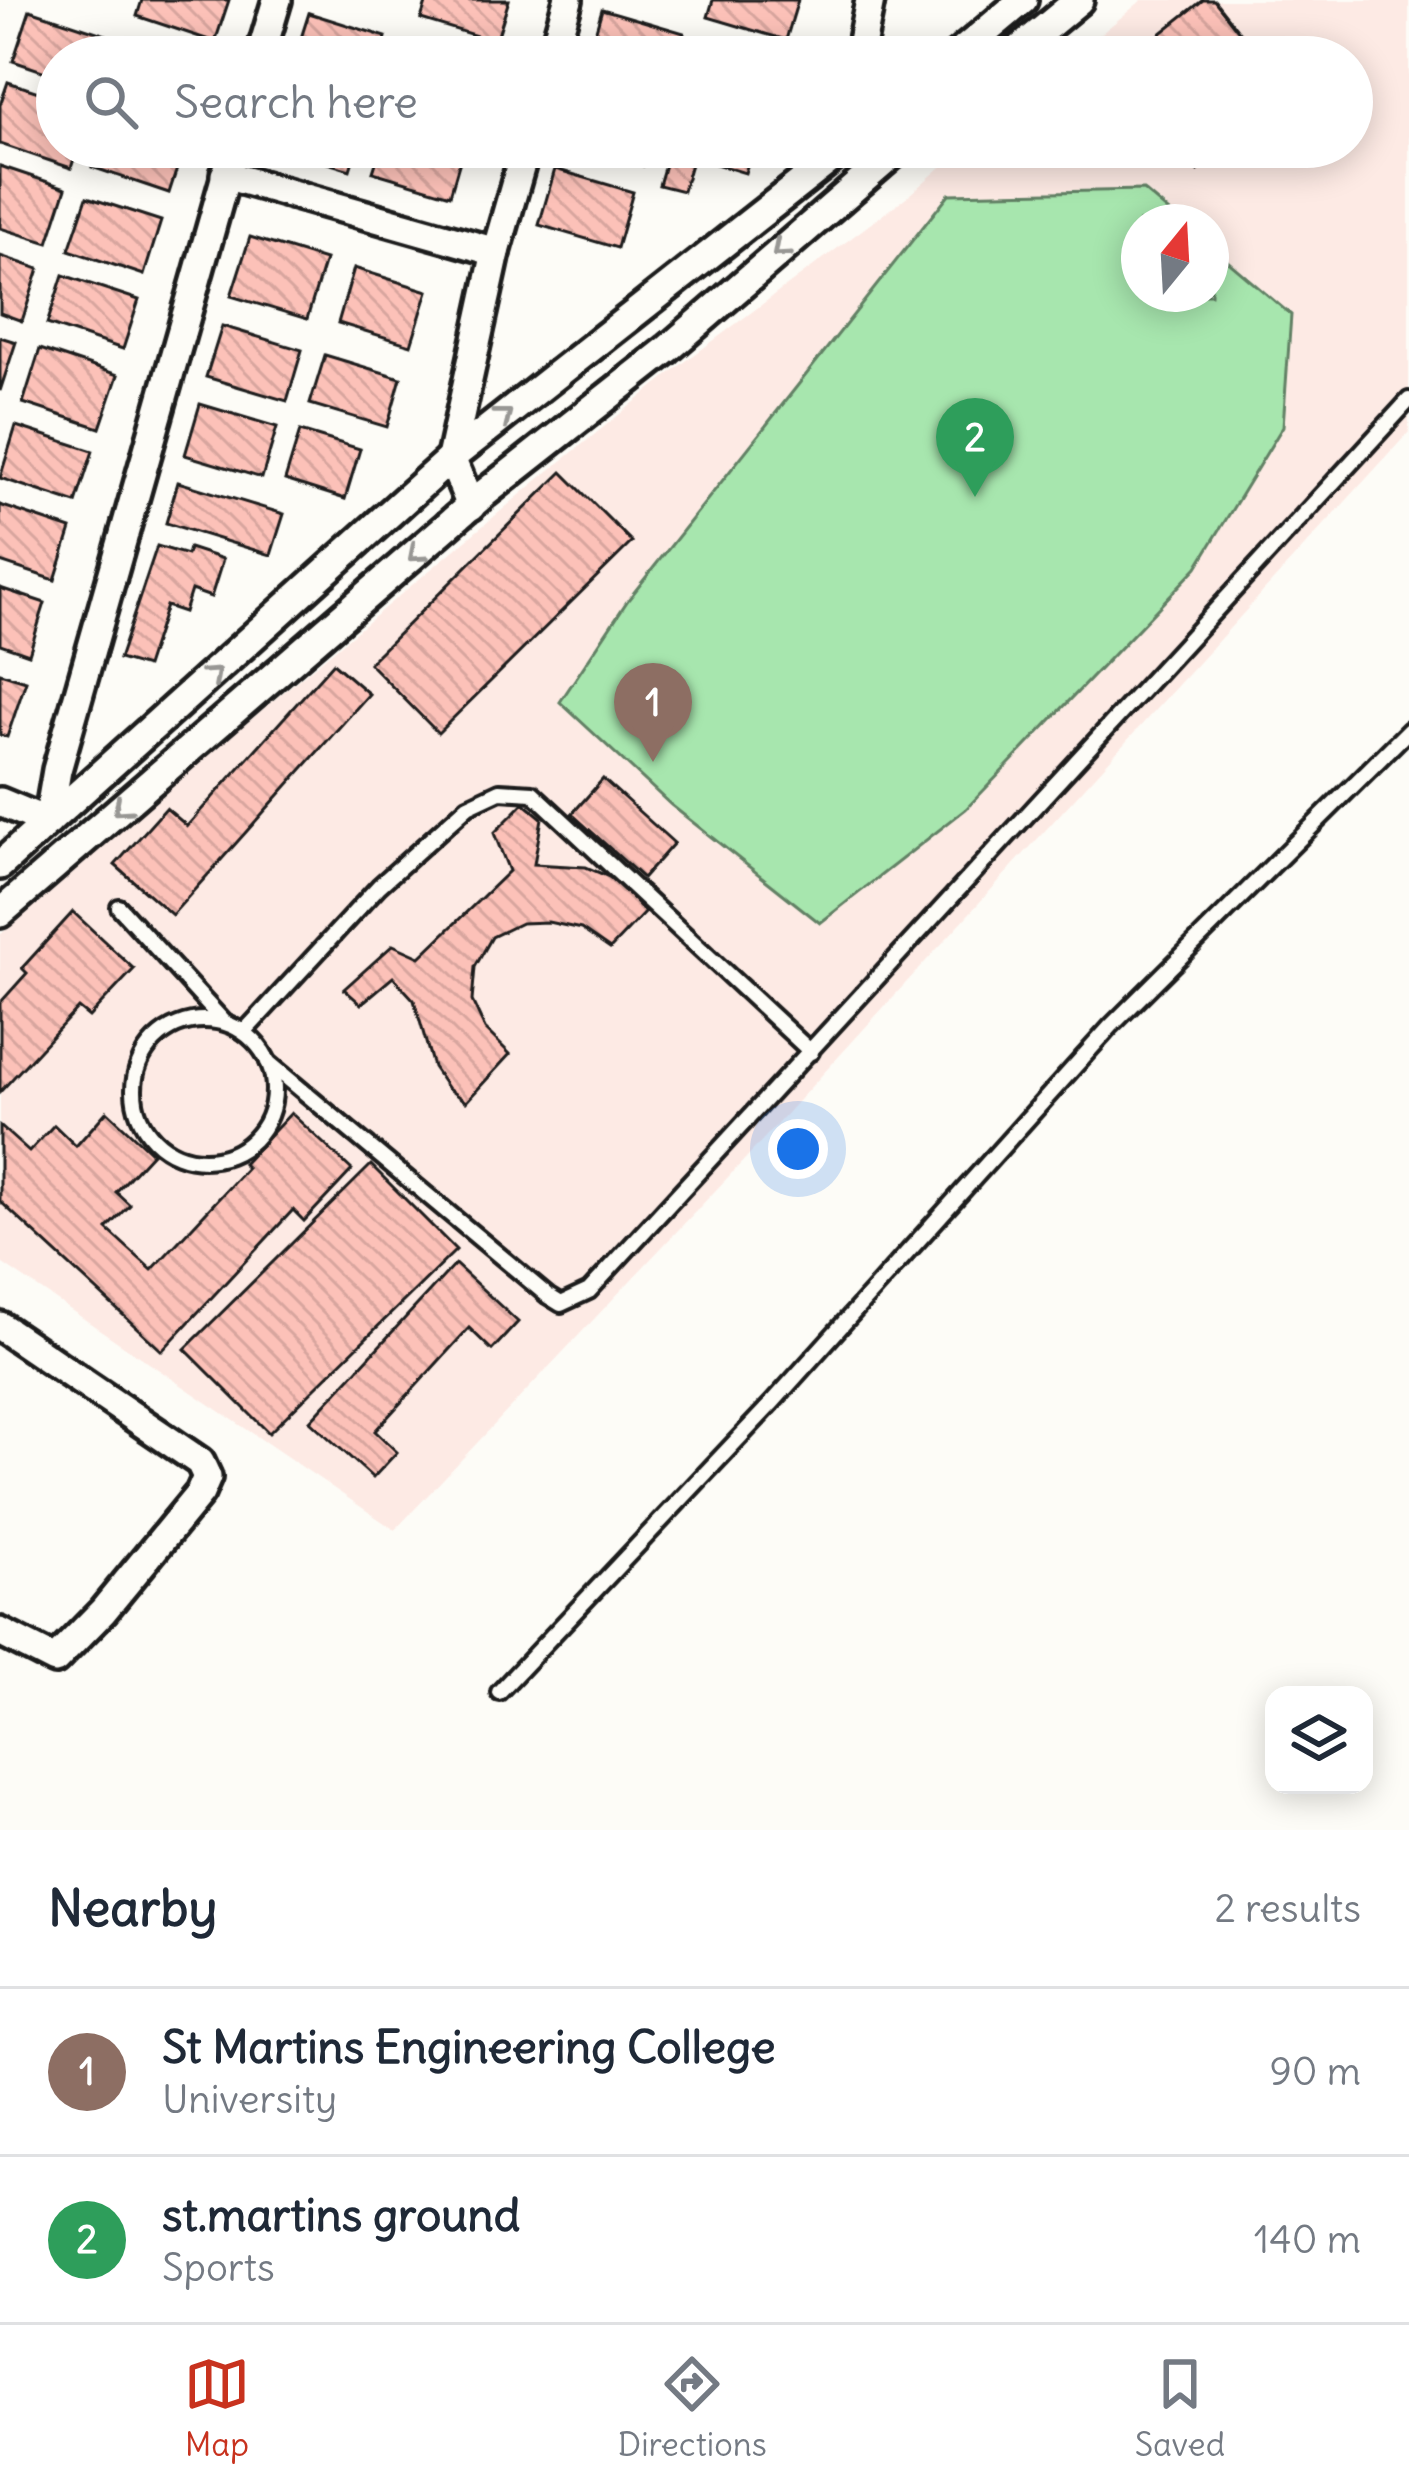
<!DOCTYPE html>
<style>
:root{--surface:#fff;--page:#f2f2f3;--text:#1f2937;--muted:#747a83;--line:#e0e1e3;--accent:#c8321e}
body{margin:0;font-family:Delius,sans-serif;background:var(--page);color:var(--text)}
.controls{position:absolute;right:36px;bottom:36px;display:grid;overflow:hidden;border-radius:24px;box-shadow:0 6px 30px #0003}
.controls button{width:108px;height:108px;display:grid;place-items:center;padding:0;border:0;border-bottom:3px solid var(--line);background:var(--surface);color:var(--text);font:60px sans-serif}
.compass{position:absolute;left:1121px;top:204px;width:108px;height:108px;border-radius:50%;background:var(--surface);box-shadow:0 6px 30px #0003;rotate:18deg}
.you{position:absolute;left:798px;top:1149px;width:42px;height:42px;margin:-30px;border:9px solid #fff;border-radius:50%;background:#1a73e8;box-shadow:0 0 0 18px #1a73e833}
.badge{display:grid;place-items:center;width:78px;height:78px;border-radius:50%;background:var(--accent);color:#fff;font-size:39px;font-weight:700}
.pin{position:absolute;translate:-50% -99px;filter:drop-shadow(0 3px 6px #0008)}
.pin::after{content:'';position:absolute;top:63px;width:42px;height:36px;background:inherit;clip-path:polygon(0 0,100% 0,50% 100%)}
.list{margin:0;padding:0;list-style:none}
h2{display:flex;justify-content:space-between;align-items:center;height:156px;margin:0;padding:0 48px;font-size:51px}
h2 small{font-size:39px;font-weight:400;color:var(--muted)}
.list li{display:grid;grid-template-columns:78px 1fr auto;gap:36px;align-items:center;box-sizing:border-box;height:168px;padding:0 48px;border-top:3px solid var(--line)}
.list b{display:block;font-size:45px;white-space:nowrap}
.list p{margin:0;font-size:39px;white-space:nowrap;color:var(--muted)}
.list em{font-size:39px;font-style:normal;color:var(--muted)}
.icon{flex:none;width:66px;height:66px;fill:none;stroke:currentColor;stroke-width:2;stroke-linecap:round;stroke-linejoin:round}
.map{position:relative;flex:none;width:1409px;height:1830px;overflow:hidden}
.search{position:absolute;background:var(--surface);box-shadow:0 6px 30px #0003;left:36px;right:36px;top:36px;height:132px;display:flex;align-items:center;gap:30px;box-sizing:border-box;padding:0 42px;border-radius:66px;color:var(--muted);font-size:45px}
.sheet{height:492px;background:var(--surface)}
nav{display:flex;justify-content:space-around;align-items:center;box-sizing:border-box;height:168px;border-top:3px solid var(--line);background:var(--surface);font-size:33px;color:var(--muted)}
nav a{display:grid;justify-items:center;gap:6px}
nav .on{color:var(--accent)}
.map>svg:first-child{display:block}
</style>
<div class="map">
<svg width="1409" height="1830" viewBox="0 0 1409 1830">
<defs>
<pattern id="building-back-hatch" width="6" height="6" patternUnits="userSpaceOnUse" patternTransform="scale(3)"><rect width="6" height="6" fill="#fcc1b8"/><path d="M-1 5l2 2M0 0l6 6M5-1l2 2" fill="none" stroke="#d7a59e"/></pattern>
</defs>
<rect width="100%" height="100%" fill="#fdfcf7"/>
<filter id="ink" filterUnits="userSpaceOnUse"><feTurbulence type="fractalNoise" baseFrequency=".00833" numOctaves="2"/><feDisplacementMap in="SourceGraphic" scale="24" xChannelSelector="R" yChannelSelector="G"/><feConvolveMatrix kernelMatrix="1 2 1 2 8 2 1 2 1" color-interpolation-filters="sRGB"/></filter>
<g filter="url(#ink)">
<path fill="#fdeae4" fill-rule="evenodd" d="M1142,0h267v432l-662,725 -352,373 -395,-268v-327l135,-119 403,-336 144,-116 227,-169 55,-48h388v-90h-279zM1139,222h72v72h-72z"/>
<path fill="#a7e6ae" stroke="#628165" stroke-width="3" d="M1143,190l38,32h-42v72h72v-47l80,68 -8,111 -86,141 -231,242 -146,114 -149,-118 -111,-103 68,-102 321,-406z"/>
<g fill="url(#building-back-hatch)" stroke="#1c1c1c" stroke-width="3">
<path d="M142,0h87l-14,42 -78,-26z"/>
<path d="M427,0h82l-13,42 -75,-23z"/>
<path d="M713,0h85l-12,40 -78,-23z"/>
<path d="M1203,0h11l45,57h-128z"/>
<path d="M602,9l82,24 -7,24h-89z"/>
<path d="M30,10l76,25 -7,22h-42v19l-44,-15z"/>
<path d="M309,13l77,24 -5,20h-86z"/>
<path d="M133,41l48,16h-54z"/>
<path d="M8,82l49,16v49h21l-7,21 -71,-24v-39z"/>
<path d="M99,147h85l-15,46 -77,-26z"/>
<path d="M275,147h82l-7,23z"/>
<path d="M381,147h83l-14,48 -77,-23z"/>
<path d="M576,147h72l-5,19z"/>
<path d="M670,147h83l-8,26 -52,-16 -10,34 -24,-6z"/>
<path d="M1179,147h50l-31,24z"/>
<path d="M0,166l66,22 -18,55 -48,-15z"/>
<path d="M555,169l78,23 -16,56 -78,-23z"/>
<path d="M87,197l74,24 -17,54 -75,-25z"/>
<path d="M250,237l75,23 -18,59 -76,-23z"/>
<path d="M0,256l39,13 -17,52 -22,-8z"/>
<path d="M354,268l74,23 -17,54 -73,-22z"/>
<path d="M63,275l76,25 -16,49 -76,-25z"/>
<path d="M222,326l80,24 -15,51 -81,-24z"/>
<path d="M0,337l16,5 -16,49z"/>
<path d="M40,349l78,26 -18,53 -77,-25z"/>
<path d="M325,355l76,23 -14,49 -77,-23z"/>
<path d="M200,404l77,23 -15,51 -77,-23z"/>
<path d="M16,426l77,25 -17,52 -76,-25z"/>
<path d="M300,431l60,18 -15,50 -60,-19z"/>
<path d="M562,472l70,70 -194,191 -69,-70z"/>
<path d="M178,482l106,32 -13,41 -105,-32z"/>
<path d="M0,505l71,24 -16,51 -55,-18z"/>
<path d="M157,546l30,9 2,-7 34,11 -12,38 -20,-7 -7,22 -18,-6 -20,61 -27,-8z"/>
<path d="M0,588l45,15 -16,51 -29,-10z"/>
<path d="M333,663l36,31 -197,221 -57,-50 51,-57 21,18z"/>
<path d="M0,673l26,8 -19,56 -7,-2z"/>
<path d="M603,779l71,64 -31,35 -71,-64z"/>
<path d="M524,803l18,15 -8,46 52,3 28,12 31,33 -35,37 -29,-20 -33,-7 -27,1 -29,14 -17,30 -3,34 13,28 25,25 -44,48 -18,-13 -15,-22 -19,-67 -21,-23 -32,27 -17,-15 49,-44 27,12 89,-86 -15,-38z"/>
<path d="M73,912l61,57 -45,48 -11,-9 -78,84v-89l27,-30 -5,-5z"/>
<path d="M107,1111l45,42 -36,39 14,13 -23,24 45,41 95,-102 -4,-4 48,-51 61,57 -48,51 -11,-11 -131,141 -162,-150v-75l29,26 25,-27 22,21z"/>
<path d="M371,1165l85,85 -187,183 -84,-84z"/>
<path d="M455,1264l63,58 -26,28 -23,-22 -94,103 22,21 -24,26 -63,-57z"/>
</g>
<g fill="none" stroke-linecap="round" stroke-linejoin="round">
<g stroke="#1c1c1c" stroke-width="22">
<g id="service">
<path d="M119,907l105,115"/>
<circle cx="204" cy="1090" r="70"/>
<path d="M244,1032l135,-146 89,-80 32,-15 33,2 278,259"/>
<path d="M268,1062l280,234 13,8 28,-13 820,-891"/>
<path d="M499,1692l272,-288 340,-378 298,-296"/>
</g>
</g>
<g stroke="#1c1c1c" stroke-width="36">
<g id="minor">
<path d="M260,57l17,-57"/>
<path d="M552,57l16,-57"/>
<path d="M859,57l11,-57"/>
<path d="M955,57l68,-57"/>
<path d="M1010,57l69,-57"/>
<path d="M225,175l271,77"/>
<path d="M471,506l-20,-48 45,-206 30,-105"/>
<path d="M0,802l48,20 9,-52 177,-623"/>
<path d="M0,865l451,-407 395,-311"/>
<path d="M0,913l485,-420 183,-144 233,-202"/>
<path d="M0,1326l200,136 7,15 -7,16 -97,118 -48,49 -55,-28"/>
</g>
</g>
<use href="#service" stroke="#fdfcf7" stroke-width="14"/>
<use href="#minor" stroke="#fdfcf7" stroke-width="27"/>
</g>
<defs><path id="oneway-chevron" d="M-2-3.5L2.5 0L-2 3.5" fill="none" stroke-width="1.6" stroke-linecap="round" stroke-linejoin="round" transform="scale(3)"/></defs>
<g stroke="#989794">
<use href="#oneway-chevron" transform="translate(780 250) rotate(139)"/>
<use href="#oneway-chevron" transform="translate(504 416) rotate(-38)"/>
<use href="#oneway-chevron" transform="translate(416 554) rotate(139)"/>
<use href="#oneway-chevron" transform="translate(213 675) rotate(-42)"/>
<use href="#oneway-chevron" transform="translate(121 808) rotate(139)"/>
</g>
</g>
</svg>
<div class="controls">
<button><svg class="icon" aria-label="layers" viewBox="0 0 24 24"><path d="M12 4l9 5-9 5-9-5zM3 14l9 5 9-5"/></svg></button>
</div>
<svg class="compass" viewBox="-18 -18 36 36"><path d="M0-13l5 13h-10z" fill="#e53935"/><path d="M0 13l5-13h-10z" fill="#747a83"/></svg>
<div class="you"></div>
<div class="pin badge" style="left:653px;top:762px;background:#8d6e63">1</div>
<div class="pin badge" style="left:975px;top:497px;background:#2e9e5b">2</div>
<div class="search"><svg class="icon" aria-label="search" viewBox="0 0 24 24"><circle cx="10" cy="10" r="6"/><path d="M15 15l6 6"/></svg>Search here</div>
</div>
<section class="sheet">
<h2>Nearby<small>2 results</small></h2>
<ul class="list">
<li><span class="badge" style="background:#8d6e63">1</span><div><b>St Martins Engineering College</b><p>University</p></div><em>90 m</em></li>
<li><span class="badge" style="background:#2e9e5b">2</span><div><b>st.martins ground</b><p>Sports</p></div><em>140 m</em></li>
</ul>
</section>
<nav>
<a class="on"><svg class="icon" aria-label="map" viewBox="0 0 24 24"><path d="M3 6l6-2 6 2 6-2v14l-6 2-6-2-6 2zM9 4v14M15 6v14"/></svg>Map</a>
<a><svg class="icon" aria-label="directions" viewBox="0 0 24 24"><path d="M12 3l9 9-9 9-9-9zM9 14v-3h6M13 9l2 2-2 2"/></svg>Directions</a>
<a><svg class="icon" aria-label="saved" viewBox="0 0 24 24"><path d="M7 4h10v16l-5-4-5 4z"/></svg>Saved</a>
</nav>
